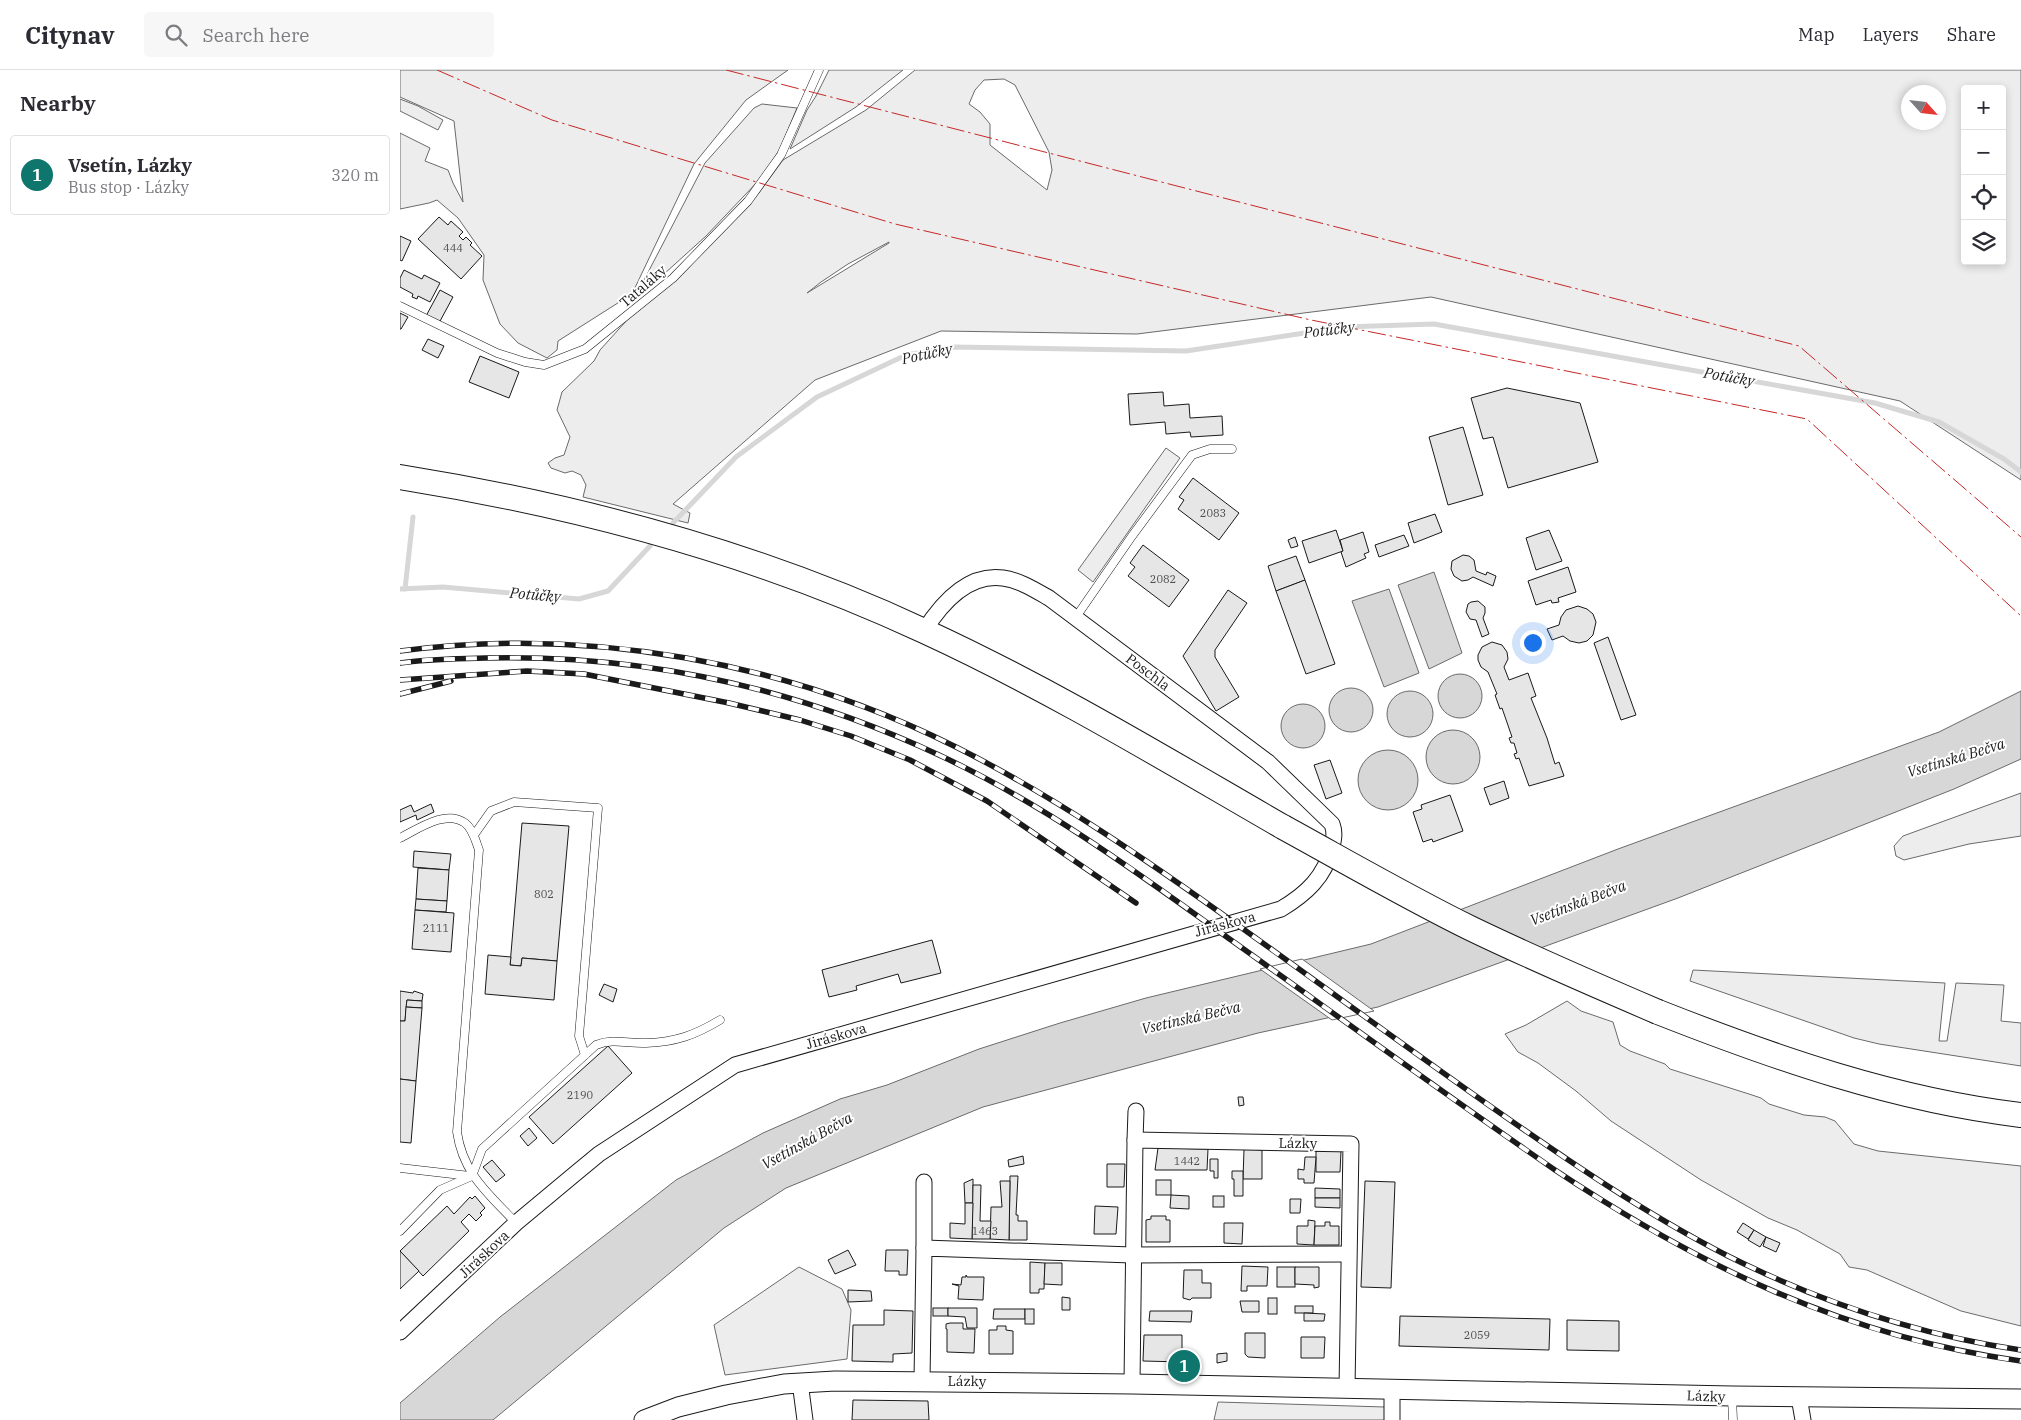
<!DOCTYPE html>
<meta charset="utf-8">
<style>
:root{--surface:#fff;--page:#f7f7f7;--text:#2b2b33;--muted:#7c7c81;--line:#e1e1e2;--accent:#0f766e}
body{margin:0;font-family:"IBM Plex Serif",serif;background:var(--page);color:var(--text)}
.controls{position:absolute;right:15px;top:15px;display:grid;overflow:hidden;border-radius:5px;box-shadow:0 2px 8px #0003}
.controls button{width:45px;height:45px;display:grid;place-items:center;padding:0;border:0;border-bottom:1px solid var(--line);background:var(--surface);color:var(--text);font:25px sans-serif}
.compass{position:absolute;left:1501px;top:15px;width:45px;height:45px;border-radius:50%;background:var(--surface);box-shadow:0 2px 8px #0003;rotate:117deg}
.you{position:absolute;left:1132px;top:572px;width:18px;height:18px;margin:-12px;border:4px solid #fff;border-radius:50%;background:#1a73e8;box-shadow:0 0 0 8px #1a73e833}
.badge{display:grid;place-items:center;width:32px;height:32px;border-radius:50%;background:var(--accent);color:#fff;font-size:16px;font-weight:700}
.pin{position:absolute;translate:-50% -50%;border:2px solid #fff;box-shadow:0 1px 5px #0006}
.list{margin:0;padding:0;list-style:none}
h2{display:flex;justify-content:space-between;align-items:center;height:65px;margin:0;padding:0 20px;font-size:21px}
h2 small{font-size:16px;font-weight:400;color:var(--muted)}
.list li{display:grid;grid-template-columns:32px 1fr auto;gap:15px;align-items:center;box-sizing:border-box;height:80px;margin:0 10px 10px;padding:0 10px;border:1px solid var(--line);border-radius:5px}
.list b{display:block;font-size:19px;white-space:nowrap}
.list p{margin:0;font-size:16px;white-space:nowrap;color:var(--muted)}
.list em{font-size:16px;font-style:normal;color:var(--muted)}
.icon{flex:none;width:28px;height:28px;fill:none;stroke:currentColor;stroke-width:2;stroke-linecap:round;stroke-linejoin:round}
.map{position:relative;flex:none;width:1621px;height:1350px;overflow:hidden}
header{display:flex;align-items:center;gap:30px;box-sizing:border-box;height:70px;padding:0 25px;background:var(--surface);border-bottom:1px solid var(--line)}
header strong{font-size:24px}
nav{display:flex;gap:28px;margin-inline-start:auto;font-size:18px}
.search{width:350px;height:45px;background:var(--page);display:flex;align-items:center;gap:12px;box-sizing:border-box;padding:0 18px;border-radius:5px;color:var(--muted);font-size:19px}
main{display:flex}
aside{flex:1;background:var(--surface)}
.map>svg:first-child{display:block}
</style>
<header>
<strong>Citynav</strong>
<div class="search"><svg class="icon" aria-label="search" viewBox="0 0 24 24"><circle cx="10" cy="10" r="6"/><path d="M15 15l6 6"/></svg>Search here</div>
<nav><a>Map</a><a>Layers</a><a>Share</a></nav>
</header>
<main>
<aside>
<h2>Nearby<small></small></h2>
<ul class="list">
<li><span class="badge">1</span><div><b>Vsetín, Lázky</b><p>Bus stop · Lázky</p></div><em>320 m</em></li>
</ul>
</aside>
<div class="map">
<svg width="1621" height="1350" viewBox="0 0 1621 1350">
<rect width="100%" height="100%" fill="#fff"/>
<g fill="#ededed" stroke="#6a6a6a" fill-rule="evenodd">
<path d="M0,0h388l-42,30 -52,64 -62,130 -74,47 -1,9 -10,8 -29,-15 -18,-19 -17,-44 1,-25 -26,-37 -21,-18 -8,3 -29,6v-76l30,15 -5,13 23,9 5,13 10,19 -9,-81 -54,-24z"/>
<path d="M429,0h74l-47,37 -66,42 17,-39 9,-14z"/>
<path d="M515,0h1106v410l-121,-79 -469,-104 -294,37 -196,-3 -126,49 -142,124 17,9 -2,10 -105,-26 3,-12 -5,-10 -9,-4 -7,2 -14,-5 -3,-5 7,-5 9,-3 6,-18 -13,-27 5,-18 32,-31 6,-11 47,-52 69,-61 42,-43 25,-34 83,-50zM604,9l11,6 34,67 3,18 -5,20 -57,-45v-21l-10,-12 -11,-8 6,-14 9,-10zM1565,19h37v172h-37zM1508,22h30v30h-30zM489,172v1l-82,50 14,-11 27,-18z"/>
<path d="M0,29l18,7 25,14 -5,10 -38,-19z"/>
<path d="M362,34l35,4 -17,41 -18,28 -56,59 -63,57v-11l62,-119 49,-55z"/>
<path d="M766,378l14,10 -87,124 -15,-12z"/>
<path d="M1621,723v43l-52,8 -65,16 -8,-4 -2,-10 9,-10z"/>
<path d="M1293,900l252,13 -6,58h8l9,-58 48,2 -3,36 20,2v43l-142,-22 -25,-6 -164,-57z"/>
<path d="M1167,931l14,10 32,11 7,23 10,6 35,13 5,5 79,25 12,4 8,6 35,11 21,2 10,4 19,23 24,7 143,15v160l-60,-15 -94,-41 -18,-3 -9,-13 -43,-24 -29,-12 -67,-38 -90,-59 -35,-30 -38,-28 -20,-11 -13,-18 21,-9z"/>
<path d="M399,1197l43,22 9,21 -4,49 -122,16 -11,-50z"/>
<path d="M818,1332l167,5 1,13h-172z"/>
</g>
<g fill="#d7d7d7" stroke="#6a6a6a">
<path d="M1034,502l28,81 -33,16 -31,-84z"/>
<path d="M989,519l30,84 -35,14 -32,-86z"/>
<circle cx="1060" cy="626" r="22"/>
<circle cx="951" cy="640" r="22"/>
<circle cx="1010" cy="644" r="23"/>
<path d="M1621,621v68l-67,30 -276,109 -300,109 -120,26 -275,74 -197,81 -62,40 -231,192h-93v-17l100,-86 176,-137 87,-47 77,-34 47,-14 92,-36 81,-26 86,-25 225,-54 247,-95 321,-117z"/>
<circle cx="903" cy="656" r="22"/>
<circle cx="1053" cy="687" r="27"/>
<circle cx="988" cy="710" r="30"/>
</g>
<path fill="#fff" stroke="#6a6a6a" d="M902,889l72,52 -42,9 -72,-51z"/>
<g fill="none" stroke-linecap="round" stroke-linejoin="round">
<g stroke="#d7d7d7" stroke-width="5">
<path d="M273,453l63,-66 81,-60 89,-42 47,-8 233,4 158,-24 90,-3 441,79 64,19 65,37 17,13"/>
<path d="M0,519l43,-2 136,12 29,-8 42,-45"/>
<path d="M5,519l8,-72"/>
</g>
</g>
<g fill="#e6e6e6" stroke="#1a1a1a">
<path d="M39,147l9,8 3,-4 12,11 -4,4 4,4 3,-3 6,6 -2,2 12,11 -21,23 -43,-40z"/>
<path d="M0,166l11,5 -9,20 -2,-1z"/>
<path d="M4,200l18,9 2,-4 16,8 -10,19 -12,-6 -1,3 -5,-2 1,-3 -13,-7v-9z"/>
<path d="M40,220l13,7 -14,26 -13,-7z"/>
<path d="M0,243l8,4 -7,12h-1z"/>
<path d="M28,269l16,7 -6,12 -16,-8z"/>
<path d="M80,286l39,16 -10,26 -40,-16z"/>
<path d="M1107,318l73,15 18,59 -90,26 -15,-51 -10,2 -12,-41z"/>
<path d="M763,322l1,14 25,-2 1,14 32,-2 1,19 -32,2 -1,-5 -24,2 -1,-12 -35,3 -2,-31z"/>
<path d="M1063,357l20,68 -35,10 -19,-68z"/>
<path d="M793,408l46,35 -20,27 -41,-31 6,-9 -5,-3z"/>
<path d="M1035,444l7,18 -28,11 -6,-20z"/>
<path d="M936,460l7,21 -34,12 -7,-22z"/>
<path d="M1149,460l13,31 -26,9 -10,-32z"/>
<path d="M963,462l6,20 -5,2 2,4 -20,9 -5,-15 2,-1 -3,-11z"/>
<path d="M1004,465l5,11 -30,11 -4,-12z"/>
<path d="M895,467l3,9 -7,2 -3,-8z"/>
<path d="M743,475l46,35 -20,27 -41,-31 7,-9 -5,-4z"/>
<path d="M1063,485l6,1 5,4 2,11 10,4 1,-3 9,4 -3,10 -20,-9 -5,3 -6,1 -8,-5 -3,-7 1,-8z"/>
<path d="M896,486l9,24 -29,11 -8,-25z"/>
<path d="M1168,497l8,25 -18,6 1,4 -7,1 -1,-3 -15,5 -8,-24z"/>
<path d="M905,510l30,84 -29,10 -30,-83z"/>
<path d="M828,520l19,13 -32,47v7l24,40 -23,14 -33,-55z"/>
<path d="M1078,531l7,6v6l-2,5 6,16 -7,3 -6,-17 -6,-1 -4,-7 2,-8 3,-2z"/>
<path d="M1178,536l9,3 6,5 3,8 -3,13 -6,6 -8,2 -9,-2 -7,-5 -11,4 -5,-11 12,-4 2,-8 5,-7z"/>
<path d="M1208,567l28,78 -15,5 -27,-77z"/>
<path d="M1092,572l10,3 5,7 1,7 -4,8 5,13 19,-7 8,23 -5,2 16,40 8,26 4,-2 5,14 -35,10 -10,-28 -3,1 -2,-5 3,-1 -3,-10h-3l-2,-5 3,-1 -10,-29 -2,1 -5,-14 2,-1 -9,-22 -7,-5 -3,-7v-5l4,-8z"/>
<path d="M930,690l12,33 -16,6 -12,-34z"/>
<path d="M1104,711l5,17 -19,7 -6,-17z"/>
<path d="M1050,725l13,36 -30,11 -1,-3 -9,3 -10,-30 9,-3 -1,-4z"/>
<path d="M31,734l3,8 -17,8 -1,-5 -16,7v-12l11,-5 3,7z"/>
<path d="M122,753l47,3 -12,135 -35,-3 -1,8 -11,-1z"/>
<path d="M14,781l37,3 -2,16 -36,-3z"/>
<path d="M18,798l31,2 -2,31 -31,-2z"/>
<path d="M16,829l31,2 -1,11 -31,-2z"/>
<path d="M15,840l39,3 -3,39 -39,-3z"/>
<path d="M532,870l9,33 -40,10 -3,-9 -42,12 1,4 -28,7 -7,-27z"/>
<path d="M88,885l23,2 -1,8 11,1 1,-8 35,3 -3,39 -69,-6z"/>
<path d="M204,914l13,5 -4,13 -14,-7z"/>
<path d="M0,921l13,2 1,-2 9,3 -1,7 -15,-1 -2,21h-5z"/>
<path d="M7,930l15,1v7l-16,-1z"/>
<path d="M6,937l16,1 -6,73 -16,-2v-58h5z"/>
<path d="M208,976l24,27 -79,71 -24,-27z"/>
<path d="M0,1009l16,2 -5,62 -11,-1z"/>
<path d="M838,1027h5l1,8 -5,1z"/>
<path d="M129,1058l8,10 -9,8 -8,-10z"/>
<path d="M758,1078l50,1 -1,21h-52z"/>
<path d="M844,1079l18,1v29h-19z"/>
<path d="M916,1081h25l-1,21h-24z"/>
<path d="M623,1086l1,8 -15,3 -1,-7z"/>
<path d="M905,1087h11l-2,26h-10v-4h-6v-10l6,1z"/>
<path d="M810,1089h8v19h-4v-7h-4z"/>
<path d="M92,1090l13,15 -9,7 -13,-15z"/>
<path d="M707,1094h18l-1,23h-17z"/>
<path d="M832,1101h11v25h-9v-17h-2z"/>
<path d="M610,1106h8l-2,39h2v6h9v19h-18z"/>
<path d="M573,1109v24h-8l-1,-20z"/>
<rect x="756" y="1110" width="15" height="15"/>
<path d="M600,1111h10l-1,59 -19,-1 1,-32h11z"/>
<path d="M965,1111l30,1 -4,106 -30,-1z"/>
<path d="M573,1115h8l-1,36h11l-1,18h-18z"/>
<path d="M915,1118l25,1v9h-25z"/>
<path d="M771,1125l18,1v13l-19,-1z"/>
<path d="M75,1126l10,12 -5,5 2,2 -6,6 -7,-7 -8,8 8,9 -46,45 -23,-25 47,-45 7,8 16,-17 2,2z"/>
<rect x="813" y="1126" width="11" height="11"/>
<path d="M915,1128h25v10l-25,-1z"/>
<path d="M890,1129h11l-1,14h-10z"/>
<path d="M565,1133h8l-1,36 -22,-1v-15l15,1z"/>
<path d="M695,1136l23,1 -2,27h-22z"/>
<path d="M751,1146h15v4h4v22h-24v-22l5,-1z"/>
<path d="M908,1150l7,1 -1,24 -17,-1v-18h11z"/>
<path d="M925,1152h5v4h9v19h-25l1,-19h10z"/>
<path d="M824,1153h19l-1,21 -18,-1z"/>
<path d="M1343,1153l11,7 -6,9 -11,-7z"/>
<path d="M1354,1160l12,7 -6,10 -12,-7z"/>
<path d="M1366,1167l14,6 -4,9 -13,-6z"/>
<path d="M448,1180l8,15 -21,9 -7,-14z"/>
<path d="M486,1180h22l-1,25h-8v-4h-14z"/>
<path d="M0,1181l19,20 -19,18z"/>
<path d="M630,1192l15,1 -1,26h-5v4h-9z"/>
<path d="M645,1193h17v22l-18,-1z"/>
<path d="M842,1196l26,1 -1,19h-20v5h-6z"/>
<rect x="877" y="1197" width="18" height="20"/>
<path d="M895,1197h24v20l-5,1v-3l-19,-1z"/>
<path d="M784,1200h18v13h9v15h-19l-2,2 -7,-2z"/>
<path d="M566,1205l1,2h17l-1,23 -25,-1 1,-13 -7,-2 9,1 1,-8h4z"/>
<path d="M448,1220l23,1 1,10 -24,1z"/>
<path d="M662,1227l8,1v12h-8z"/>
<rect x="868" y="1228" width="9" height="16"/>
<path d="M840,1231h19v11h-17z"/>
<rect x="895" y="1236" width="18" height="7"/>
<rect x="533" y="1238" width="15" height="8"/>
<path d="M548,1238h29v20h-10l-2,-11 -17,-1z"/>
<path d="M594,1239h31v10h-32z"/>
<rect x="625" y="1239" width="9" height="15"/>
<path d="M484,1240l29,1 -1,42 -19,1v8l-41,-1 1,-36h31z"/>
<path d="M750,1241h42l-1,11 -42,-1z"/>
<path d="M904,1243l21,1 -1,7h-20z"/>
<path d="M1000,1246l150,3 -1,31 -150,-4z"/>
<path d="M1167,1250l52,1v30l-52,-1z"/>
<path d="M550,1253h13v6h12l-1,24 -27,-1v-23h-1v-5z"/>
<path d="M597,1256h9v4l7,1v23h-24v-24h8z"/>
<path d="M845,1263h20v25l-17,-1 -3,-3z"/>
<path d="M744,1265h38v27l-39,-1z"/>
<path d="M901,1267h24l-1,21h-23z"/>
<path d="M827,1283v8l-10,2v-9z"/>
<path d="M453,1330l75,1 1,19h-77z"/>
</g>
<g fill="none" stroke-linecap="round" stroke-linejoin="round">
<g stroke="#1a1a1a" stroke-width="9">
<g id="service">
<path d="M0,236l97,47 28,9 19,3 41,-16 88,-71 75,-77 33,-46 38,-85"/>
<path d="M676,547l56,-81 60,-81 18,-6h22"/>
<path d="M74,765l17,-24 23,-9 84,6 -19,228 6,19"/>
<path d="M0,768c18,-9 46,-29 65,-15 8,6 11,19 14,27l-22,282c6,42 32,62 59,91"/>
<path d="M0,1098l70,8"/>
<path d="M0,1161l40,-41 32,-14 10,-27 114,-104c17,-7 32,-1 50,-2 30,-1 49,-8 74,-23"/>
<path d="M1332,1327l1,23"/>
</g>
</g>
<g stroke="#1a1a1a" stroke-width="17">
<g id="minor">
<path d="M735,1070l1,-29"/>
<path d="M524,1112v66"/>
<path d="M0,1262l116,-109 60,-50 23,-19 136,-89 546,-156c25,-15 44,-32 51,-62 2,-9 3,-15 0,-23l-64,-62 -219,-164c-14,-8 -30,-18 -46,-20 -35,-5 -62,26 -79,53"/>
<path d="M522,1311l2,-133 208,7 216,-1"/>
<path d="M400,1312l5,38"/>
<path d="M732,1314l3,-244 216,4 -4,245"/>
<path d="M992,1320v30"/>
<path d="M1399,1327l4,23"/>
</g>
</g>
<g stroke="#1a1a1a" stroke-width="21">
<path id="tertiary" d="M244,1350l34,-13 48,-12 58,-11 51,-3 297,3 600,12 289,3"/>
</g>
<g stroke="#1a1a1a" stroke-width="26">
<g id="primary">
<path d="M0,407c180,29 359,77 524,154 124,57 241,128 359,196"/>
<path d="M1258,942c117,46 237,88 363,103"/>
</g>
</g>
<use href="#service" stroke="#fff" stroke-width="8"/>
<use href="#minor" stroke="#fff" stroke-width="15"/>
<use href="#tertiary" stroke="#fff" stroke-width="19"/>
<use href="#primary" stroke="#fff" stroke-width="24"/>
<g stroke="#1a1a1a" stroke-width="5.5">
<g id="rail">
<path d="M0,581c188,-25 386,11 556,96 100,50 192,114 283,179 84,60 167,121 251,180 77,54 154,107 238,150 92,46 192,79 293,94"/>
<path d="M0,593c28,-4 57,-4 85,-5 158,-4 311,30 454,97 105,49 199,118 292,185 108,77 215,155 324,230 146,97 292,167 466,191"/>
<path d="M0,610l127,-9 57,3 145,29 71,17 51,16 59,24 77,41 149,102"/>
<path d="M0,624l51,-13"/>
</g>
</g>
<use href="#rail" stroke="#fff" stroke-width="4" stroke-dasharray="11" stroke-linecap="butt"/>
<g stroke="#1a1a1a" stroke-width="26" stroke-linecap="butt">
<path id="primary-bridge" d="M883,757c62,34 124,70 187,101 62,30 125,57 188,84"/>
</g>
<use href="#primary-bridge" stroke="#fff" stroke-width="24"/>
<g stroke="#c62828" stroke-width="1" stroke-dasharray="18 4 2.5 4" stroke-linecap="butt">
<path d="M37,0l115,50 343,104 416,96 496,99 214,197"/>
<path d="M326,0l1073,276 222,191"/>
</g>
</g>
<g text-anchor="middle" stroke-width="4" stroke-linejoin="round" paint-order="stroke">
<g font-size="11" fill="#4d4d4d">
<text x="53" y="182">444</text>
<text x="813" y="447">2083</text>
<text x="763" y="513">2082</text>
<text x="144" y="828">802</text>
<text x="36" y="862">2111</text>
<text x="180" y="1029">2190</text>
<text x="787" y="1095">1442</text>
<text x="585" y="1165">1463</text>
<text x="1077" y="1269">2059</text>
</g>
<g font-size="14" fill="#1a1a1a" stroke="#fff">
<text transform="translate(243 216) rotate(-41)" y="5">Tataláky</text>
<text transform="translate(748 602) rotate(37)" y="5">Poschla</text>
<text transform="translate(825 854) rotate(-15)" y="5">Jiráskova</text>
<text transform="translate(436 966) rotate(-16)" y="5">Jiráskova</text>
<text transform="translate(898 1073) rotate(1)" y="5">Lázky</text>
<text transform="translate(84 1184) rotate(-43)" y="5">Jiráskova</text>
<text transform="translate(567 1311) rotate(1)" y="5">Lázky</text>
<text transform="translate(1306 1326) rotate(2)" y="5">Lázky</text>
</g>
<g font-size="15" font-style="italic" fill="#1a1a1a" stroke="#fff">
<text transform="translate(929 260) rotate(-7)" y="5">Potůčky</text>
<text transform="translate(527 284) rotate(-12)" y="5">Potůčky</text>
<text transform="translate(1329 307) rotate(10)" y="5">Potůčky</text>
<text transform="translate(135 525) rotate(5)" y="5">Potůčky</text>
<text transform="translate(1556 688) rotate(-17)" y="5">Vsetínská Bečva</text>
<text transform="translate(1178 833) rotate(-21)" y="5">Vsetínská Bečva</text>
<text transform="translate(791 948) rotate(-13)" y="5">Vsetínská Bečva</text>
<text transform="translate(407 1071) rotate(-29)" y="5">Vsetínská Bečva</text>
</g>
</g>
</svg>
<div class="controls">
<button>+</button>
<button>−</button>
<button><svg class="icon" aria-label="locate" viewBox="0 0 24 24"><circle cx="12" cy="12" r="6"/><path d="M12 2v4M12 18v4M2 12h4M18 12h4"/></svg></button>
<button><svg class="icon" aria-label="layers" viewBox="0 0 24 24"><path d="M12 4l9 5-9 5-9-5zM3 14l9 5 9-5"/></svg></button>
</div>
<svg class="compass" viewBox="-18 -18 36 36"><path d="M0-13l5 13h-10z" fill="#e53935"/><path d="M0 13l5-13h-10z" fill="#7c7c81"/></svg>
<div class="you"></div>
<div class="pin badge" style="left:784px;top:1296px">1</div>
</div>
</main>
